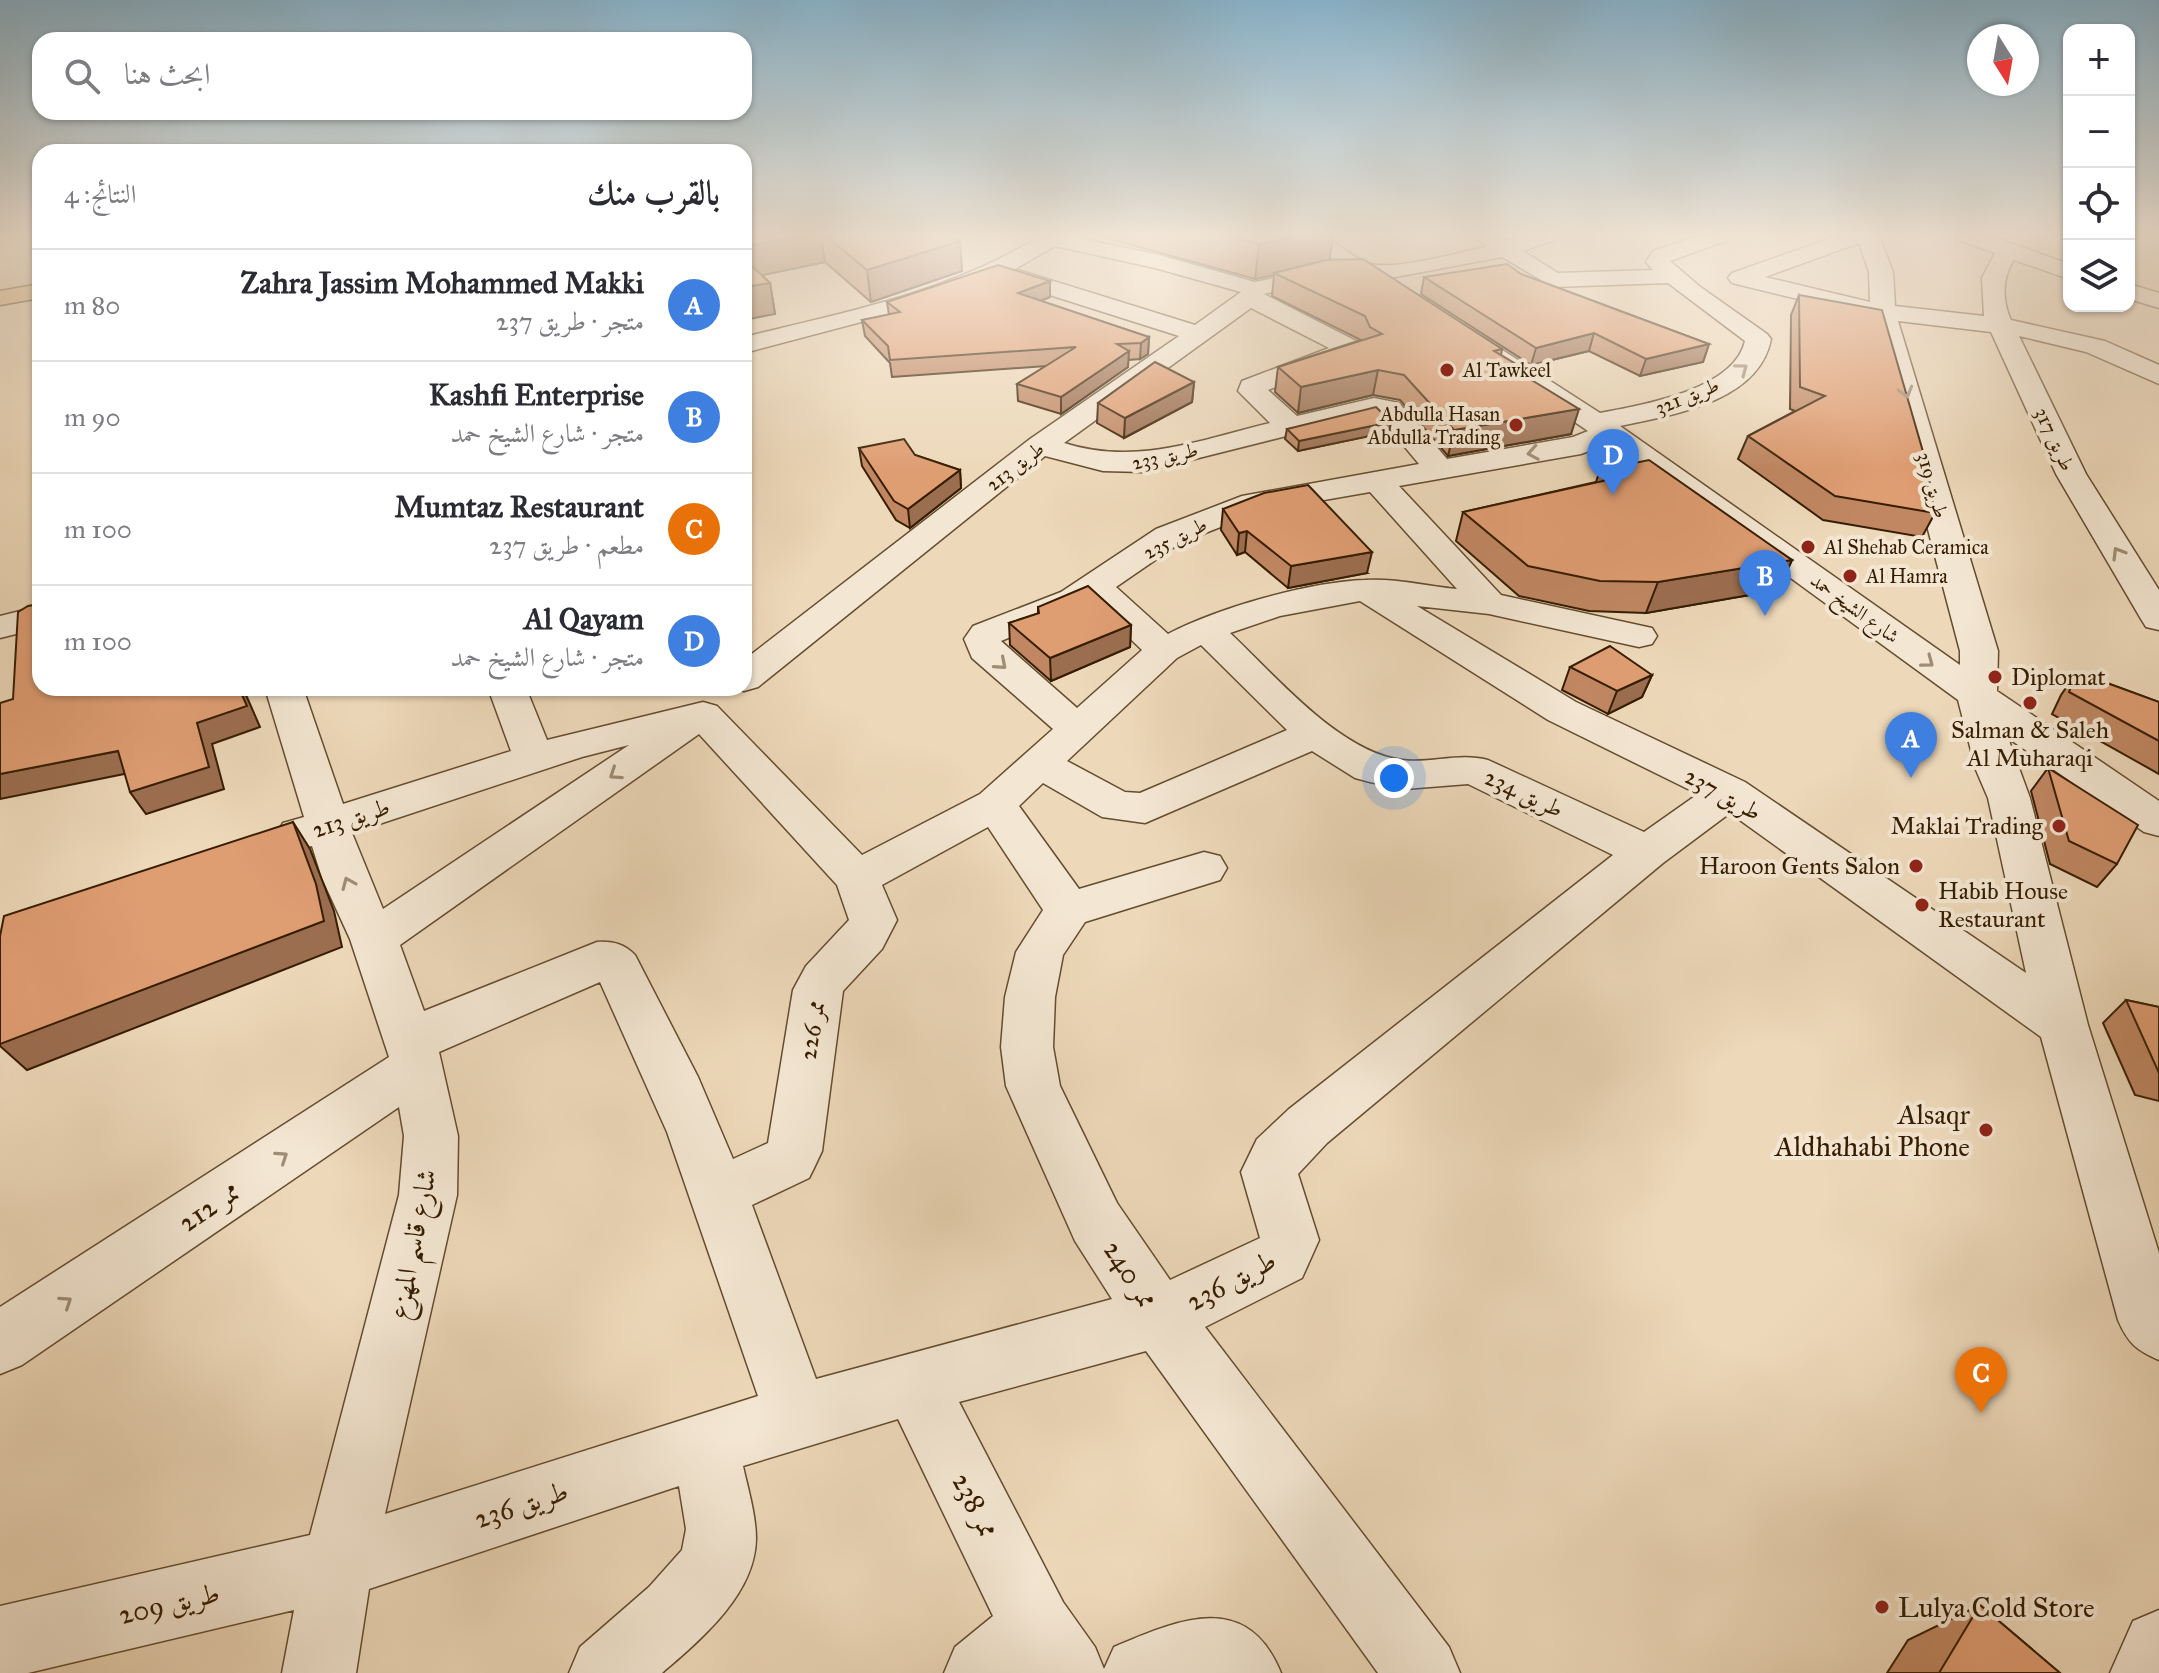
<!DOCTYPE html>
<html lang="ar">
<meta charset="utf-8">
<style>
:root{--surface:#fff;--page:#f2f2f3;--text:#2b2b33;--muted:#7c7c81;--line:#e1e1e2;--accent:#0b8043}
body{margin:0;font-family:"IM FELL Great Primer",Amiri,serif;background:var(--page);color:var(--text);direction:rtl}
.controls{position:absolute;right:24px;top:24px;display:grid;overflow:hidden;border-radius:16px;box-shadow:0 2px 6px #0004}
.controls button{width:72px;height:72px;display:grid;place-items:center;padding:0;border:0;border-bottom:2px solid var(--line);background:var(--surface);color:var(--text);font:40px sans-serif}
.compass{position:absolute;left:1967px;top:24px;width:72px;height:72px;border-radius:50%;background:var(--surface);box-shadow:0 2px 6px #0004;rotate:169deg}
.you{position:absolute;left:1394px;top:778px;width:28px;height:28px;margin:-20px;border:6px solid #fff;border-radius:50%;background:#1a73e8;box-shadow:0 0 0 12px #1a73e833}
.badge{display:grid;place-items:center;width:52px;height:52px;border-radius:50%;background:var(--accent);color:#fff;font-size:26px;font-weight:700}
.pin{position:absolute;translate:-50% -66px;filter:drop-shadow(0 2px 4px #0008)}
.pin::after{content:'';position:absolute;top:42px;width:28px;height:24px;background:inherit;clip-path:polygon(0 0,100% 0,50% 100%)}
.list{margin:0;padding:0;list-style:none}
h2{display:flex;justify-content:space-between;align-items:center;height:104px;margin:0;padding:0 32px;font-size:34px}
h2 small{font-size:26px;font-weight:400;color:var(--muted)}
.list li{display:grid;grid-template-columns:52px 1fr auto;gap:24px;align-items:center;box-sizing:border-box;height:112px;padding:0 32px;border-top:2px solid var(--line)}
.list b{display:block;font-size:30px;white-space:nowrap}
.list p{margin:0;font-size:26px;white-space:nowrap;color:var(--muted)}
.list em{font-size:26px;font-style:normal;color:var(--muted)}
.icon{flex:none;width:44px;height:44px;fill:none;stroke:currentColor;stroke-width:2;stroke-linecap:round;stroke-linejoin:round}
.map{position:relative;flex:none;width:2159px;height:1673px;overflow:hidden;direction:ltr}
.search{position:absolute;background:var(--surface);box-shadow:0 2px 6px #0004;left:32px;top:32px;width:720px;height:88px;display:flex;align-items:center;gap:20px;box-sizing:border-box;padding:0 28px;border-radius:24px;color:var(--muted);font-size:30px}
.panel{position:absolute;background:var(--surface);box-shadow:0 2px 6px #0004;left:32px;top:144px;width:720px;height:552px;border-radius:24px;direction:rtl}
.map>svg:first-child{display:block}
</style>
<div class="map">
<svg width="2159" height="1673" viewBox="0 0 2159 1673">
<rect width="100%" height="100%" fill="#edd8b9"/>
<filter id="stains"><feTurbulence type="fractalNoise" baseFrequency=".0025" numOctaves="4"/><feColorMatrix values="0 0 0 0 .2 0 0 0 0 .09 0 0 0 0 .02 0 0 0 .5 -.17"/></filter>
<radialGradient id="worn" r=".72"><stop offset=".6" stop-color="#630" stop-opacity="0"/><stop offset="1" stop-color="#630" stop-opacity=".3"/></radialGradient>
<g fill="none" stroke-linecap="round" stroke-linejoin="round">
<g stroke="#644c2e" stroke-width="3">
<g id="minor">
<path d="M1027,236h42l90,19 96,27 85,-17 -40,-29c43,0 35,14 68,27 22,9 93,-11 118,-16l-8,-8 2,-3h19l9,5 15,-5h32l-3,5 -29,10 35,22 95,-3 -7,-8 7,-11 44,-15h32l-3,5 -56,20 29,25 68,48 4,5c-12,63 -99,76 -151,87l340,239v-14l-88,-334 -140,-34 -4,-5 4,-5 105,-37h42l14,36 2,34 89,10 -2,-38 13,-25 -34,-12 -3,-5h32l79,28v15l-55,-19c-12,17 -12,41 -3,60l94,21 54,24v19l-73,-32 -67,-16 67,138 73,116v40l-13,-3 -5,-8 -85,-145 -65,-142 -93,-11 100,330 -1,40 162,110v35l-15,-4 -136,-94 22,60 58,227 71,228v107c-23,-10 -31,-17 -41,-40l-77,-283 -311,-224 -67,50 -336,280 -29,31 21,66 -17,38 -97,49 244,320 11,26h-82l-232,-322 -187,51 104,200 32,45 9,22 10,-22c64,-27 133,-58 167,26h-337l11,-26 38,-31 -95,-197 -155,47c5,23 13,49 13,73 -1,56 -56,101 -94,134h-93l11,-26 69,-60 33,-37 4,-21 -7,-43 -310,103 -13,84h-74l12,-63 -266,63h-28v-67l310,-71 89,-340 5,-59 -5,-29 -377,258 -22,9v-67l389,-250 -39,-118 -28,-61 -10,-32 -13,3 -16,-4 -6,-11 6,-11 21,-6 -39,-129h38l40,116 168,-53 -23,-63h38l21,52 156,-38 14,4 145,149 118,-61 73,-65 -81,-71 -8,-19 9,-13 88,-34 95,-63 86,-33 177,-32 -40,-48 -5,-2 -231,58 -40,-1 -58,-15 -287,231 -14,4 -11,-3h11v-28l286,-221 149,-103 -183,-58 -82,30 -170,45v-16c98,-24 201,-44 288,-96zM1859,243l10,29 1,30 -105,-25zM1055,246l100,22 86,24 -46,33 -180,-56zM1502,257l51,30 115,-4 77,58c-11,49 -103,64 -145,72l-127,-82h-18l-4,5 4,5 133,90 -15,6 -126,22 -48,-56 -25,-5 -77,18 -29,-26 92,-35 4,-6 -4,-6 -96,-49 59,-14 37,-1 36,20 12,-7 -18,-14zM1251,308l78,40 -87,33 -4,10 32,32c-71,17 -133,43 -206,20zM1607,444l351,256 18,70 12,28 38,175 -281,-191 -169,-80 -159,-96 72,8 150,33 13,-3 5,-8 -5,-8 -151,-33 -102,-109 182,-32zM1370,492l87,97c-30,-3 -63,-11 -92,-9 -57,2 -147,28 -197,54l-52,-47 64,-44 81,-32zM1360,601l188,119 150,74 -54,38 -156,-72c-29,-8 -58,4 -86,0 -63,-8 -127,-85 -172,-127l50,-17zM1093,603l49,47 -65,58 -76,-67zM1201,645l86,85 -147,63 -15,-1 -58,-31 110,-103zM699,734l138,151 12,35 -43,46 -13,24 -25,153 -35,16 -35,-82 -63,-122c-11,-11 -22,-14 -38,-13l-173,69 -24,-66zM629,745l-246,164 -31,-76 230,-76zM1312,751l43,27 15,4 35,7 63,-5 145,71 -324,254 -32,30 -16,33 19,66 -90,42 -53,-77 -57,-117 -7,-39 2,-50 8,-42 22,-33 135,-42 7,-12 -7,-12 -16,-4 -125,37 -60,-83 24,-23 59,34 43,6zM988,827l55,83 -27,42 -11,45 -4,50 5,39 69,155 37,58 -296,80 -64,-174 57,-27 5,-10 8,-17 21,-160 39,-42 15,-29 -15,-35zM600,982l67,150 91,264 -373,118 72,-319 1,-59 -19,-84z"/>
<path d="M2129,284l30,9v15l-30,-9z"/>
<path d="M40,606v22l-40,10v-22z"/>
<path d="M2159,1610v63h-49l23,-52z"/>
</g>
</g>
<g stroke="#361d00" stroke-width="3">
<path id="major" d="M40,284v14l-40,7v-14z"/>
</g>
<use href="#minor" fill="#f3e6d2" fill-rule="evenodd"/>
<use href="#major" fill="#e6bc7c" fill-rule="evenodd"/>
</g>
<g fill="#c08762" stroke="#361d00" stroke-width="2">
<path d="M744,236h202l16,35 -91,31 -46,-40 -63,13 8,8 5,31z"/>
<path d="M1099,236h234l-4,24 173,89 -1,6 13,8 -1,6 58,65 -123,22 -48,-56 -27,-5 -75,18 -23,-21 3,-25 83,-27 -89,-44 2,-21 -19,4z"/>
<path d="M1521,274l188,70 -6,18 -63,14 -51,-25 -58,14 -110,-71 3,-17z"/>
<path d="M1799,295l136,218 -13,24 -99,-17 -85,-61 10,-23 47,-25 -5,-2 1,-94z"/>
<path d="M1050,297l-10,4 109,36 -1,17 -8,5 -12,1v7l-67,47 -43,-13 -1,-17 29,-18 -154,11 -2,-14 -25,-27 -3,-16 27,-5 -2,-13z"/>
<path d="M1194,382l-2,20 -68,36 -27,-15 1,-20z"/>
<path d="M1391,422l-2,10 -91,19 -13,-12 2,-10z"/>
<path d="M859,448l56,7 45,15 1,18 -51,40 -14,-8 -34,-54z"/>
<path d="M1600,470l192,90 -14,30 -132,23 -57,-2 -70,-15 -63,-55 7,-29 133,-30z"/>
<path d="M1223,509l144,64 -79,15 -43,-36 -8,3 -16,-25z"/>
<path d="M1038,607l93,18 -1,22 -79,34 -41,-36 -1,-22 29,-9z"/>
<path d="M1570,667l82,8 -10,22 -34,17 -46,-24z"/>
<path d="M2077,672l82,30v72l-107,-60 9,-19z"/>
<path d="M2048,768l69,96 -20,23 -47,-23 -19,-73z"/>
<path d="M2126,1000l33,7v94l-24,-6 -32,-72z"/>
<path d="M1980,1605l80,68h-173l21,-33z"/>
</g>
<g fill="#9c6e50" stroke="#361d00" stroke-width="2">
<path d="M786,236h35l4,26 -81,17v-32z"/>
<path d="M1301,236h32l-4,28 -55,9v2l-19,4 4,-35z"/>
<path d="M960,241l2,30 -91,31 -4,-32z"/>
<path d="M1050,281v16l-31,12 -1,-16z"/>
<path d="M770,283l5,31 -31,6v-33z"/>
<path d="M1594,333l-5,18 -58,14 5,-17z"/>
<path d="M1149,337l-1,17 -8,5 1,-16z"/>
<path d="M1709,344l-6,18 -63,14 6,-17z"/>
<path d="M1129,351l-1,16 -67,47v-17z"/>
<path d="M1378,370l-5,25 -75,18 3,-26z"/>
<path d="M1194,382l-2,20 -68,36 1,-20z"/>
<path d="M1579,409l-8,25 -123,22 6,-26z"/>
<path d="M1391,422l-2,10 -91,19 1,-10z"/>
<path d="M960,470l1,18 -51,40 -2,-19z"/>
<path d="M1247,531l-2,21 -8,3 2,-22z"/>
<path d="M1372,552l-5,21 -79,15 3,-22z"/>
<path d="M1792,560l-14,30 -132,23 12,-31z"/>
<path d="M1131,625l-1,22 -79,34 -1,-23z"/>
<path d="M1652,675l-10,22 -34,17 9,-23z"/>
<path d="M239,688h4l17,39 -48,17 12,45 -78,25 -16,-22 67,-69z"/>
<path d="M118,751l16,21 -134,27v-25z"/>
<path d="M293,822l17,27 24,62 8,36 -315,123 -27,-24v-2z"/>
</g>
<g fill="#df9d72" stroke="#361d00" stroke-width="2">
<path d="M744,236h56l-56,11z"/>
<path d="M826,236h120l14,5 -93,29z"/>
<path d="M1228,236h73l-42,8z"/>
<path d="M744,259l26,24 -26,4z"/>
<path d="M1363,259l139,90 -8,2 20,12 -7,2 72,44 -125,21 -50,-55 -26,-5 -77,17 -23,-20 104,-33 -12,-7 -5,-11 -91,-43 53,-13z"/>
<path d="M1507,264l14,10 188,70 -63,15 -52,-26 -58,15 -112,-71z"/>
<path d="M998,265l52,16 -32,12 131,44 -8,6 -24,1 12,7 -68,46 -44,-13 59,-37 -186,13 -2,-14 -26,-26 38,-8 -13,-10z"/>
<path d="M1799,295l83,15 44,152 9,51 -100,-17 -87,-60 77,-40 -25,-9z"/>
<path d="M1155,362l39,20 -69,36 -27,-15z"/>
<path d="M1376,407l15,15 -92,19 -12,-12z"/>
<path d="M904,439l11,16 45,15 -52,39 -14,-8 -35,-53z"/>
<path d="M1649,460l143,100 -134,22 -58,-1 -72,-15 -65,-54 149,-33 -12,-9z"/>
<path d="M1308,485l64,67 -81,14 -44,-35 -8,2 -16,-24 41,-16z"/>
<path d="M1088,586l43,39 -81,33 -41,-35 30,-10 -1,-6z"/>
<path d="M40,604v84h199l8,18 -50,17 12,44 -79,25 -12,-41 -118,23v-71l13,-4 5,-87 10,-6z"/>
<path d="M1610,646l42,29 -35,16 -47,-24z"/>
<path d="M2077,672l82,30v39l-90,-49z"/>
<path d="M2048,768l90,57 -21,39 -48,-23z"/>
<path d="M293,822l23,62 8,37 -324,123v-108l4,-20z"/>
<path d="M2126,1000l33,7v66z"/>
<path d="M1980,1605l80,68h-121z"/>
</g>
<defs><path id="oneway-chevron" d="M-2-3.5L2.5 0L-2 3.5" fill="none" stroke-width="1.6" stroke-linecap="round" stroke-linejoin="round" transform="scale(2)"/></defs>
<g stroke="#9e8c74">
<use href="#oneway-chevron" transform="translate(1742 369) rotate(-37)"/>
<use href="#oneway-chevron" transform="translate(1906 392) rotate(74)"/>
<use href="#oneway-chevron" transform="translate(1533 453) rotate(170)"/>
<use href="#oneway-chevron" transform="translate(2118 553) rotate(-121)"/>
<use href="#oneway-chevron" transform="translate(1928 662) rotate(37)"/>
<use href="#oneway-chevron" transform="translate(1001 664) rotate(41)"/>
<use href="#oneway-chevron" transform="translate(615 774) rotate(146)"/>
<use href="#oneway-chevron" transform="translate(348 883) rotate(-113)"/>
<use href="#oneway-chevron" transform="translate(282 1157) rotate(-34)"/>
<use href="#oneway-chevron" transform="translate(66 1302) rotate(-34)"/>
</g>
<linearGradient id="sky" x2="0" y2="1"><stop stop-color="#89b6d0"/><stop offset="0.5" stop-color="#f7ede0"/><stop offset="1" stop-color="#f7ede0" stop-opacity="0"/></linearGradient>
<rect width="2159" height="470" fill="url(#sky)"/>
<g fill="#8f2418" stroke="#f3e6d2" stroke-width="3">
<circle cx="1447" cy="370" r="8"/>
<circle cx="1516" cy="425" r="8"/>
<circle cx="1808" cy="547" r="8"/>
<circle cx="1850" cy="576" r="8"/>
<circle cx="1995" cy="677" r="8"/>
<circle cx="2030" cy="703" r="8"/>
<circle cx="2059" cy="826" r="8"/>
<circle cx="1916" cy="866" r="8"/>
<circle cx="1922" cy="905" r="8"/>
<circle cx="1986" cy="1130" r="8"/>
<circle cx="1882" cy="1607" r="8"/>
</g>
<g text-anchor="middle" stroke-width="8" stroke-linejoin="round" paint-order="stroke">
<g font-size="20" fill="#361d00" stroke="#f3e6d2" text-anchor="start">
<text x="1463" y="377">Al Tawkeel</text>
<text x="1500" y="421" text-anchor="end">Abdulla Hasan<tspan x="1500" dy="23">Abdulla Trading</tspan></text>
<text x="1824" y="554">Al Shehab Ceramica</text>
<text x="1866" y="583">Al Hamra</text>
</g>
<g font-size="20" fill="#361d00" stroke="#f3e6d2">
<text transform="translate(1687 396) rotate(-22)" y="7">طريق 321</text>
<text transform="translate(2055 439) rotate(65)" y="7">طريق 317</text>
<text transform="translate(1165 456) rotate(-12)" y="7">طريق 233</text>
<text transform="translate(1015 466) rotate(-38)" y="7">طريق 213</text>
<text transform="translate(1933 485) rotate(74)" y="7">طريق 319</text>
<text transform="translate(1175 538) rotate(-27)" y="7">طريق 235</text>
<text transform="translate(1855 608) rotate(36)" y="7">شارع الشيخ حمد</text>
</g>
<g font-size="24" fill="#361d00" stroke="#f3e6d2" text-anchor="start">
<text x="2011" y="685">Diplomat</text>
<text x="2030" y="738" text-anchor="middle">Salman &amp; Saleh<tspan x="2030" dy="28">Al Muharaqi</tspan></text>
<text x="2043" y="834" text-anchor="end">Maklai Trading</text>
<text x="1900" y="874" text-anchor="end">Haroon Gents Salon</text>
<text x="1938" y="899">Habib House<tspan x="1938" dy="28">Restaurant</tspan></text>
</g>
<g font-size="24" fill="#361d00" stroke="#f3e6d2">
<text transform="translate(1524 793) rotate(25)" y="8">طريق 234</text>
<text transform="translate(1723 794) rotate(29)" y="8">طريق 237</text>
<text transform="translate(351 818) rotate(-18)" y="8">طريق 213</text>
<text transform="translate(812 1030) rotate(-81)" y="8">ممر 226</text>
</g>
<g font-size="28" fill="#361d00" stroke="#f3e6d2" text-anchor="end">
<text x="1970" y="1124">Alsaqr<tspan x="1970" dy="32">Aldhahabi Phone</tspan></text>
<text x="1898" y="1617" text-anchor="start">Lulya Cold Store</text>
</g>
<g font-size="28" fill="#361d00" stroke="#f3e6d2">
<text transform="translate(209 1206) rotate(-34)" y="10">ممر 212</text>
<text transform="translate(412 1244) rotate(-79)" y="10">شارع قاسم المهزع</text>
<text transform="translate(1131 1274) rotate(57)" y="10">ممر 240</text>
<text transform="translate(1231 1280) rotate(-28)" y="10">طريق 236</text>
<text transform="translate(521 1504) rotate(-18)" y="10">طريق 236</text>
<text transform="translate(976 1505) rotate(63)" y="10">ممر 238</text>
<text transform="translate(169 1603) rotate(-13)" y="10">طريق 209</text>
</g>
</g>
<rect width="100%" height="100%" filter="url(#stains)"/>
<rect width="100%" height="100%" fill="url(#worn)"/>
</svg>
<div class="controls">
<button>+</button>
<button>−</button>
<button><svg class="icon" aria-label="locate" viewBox="0 0 24 24"><circle cx="12" cy="12" r="6"/><path d="M12 2v4M12 18v4M2 12h4M18 12h4"/></svg></button>
<button><svg class="icon" aria-label="layers" viewBox="0 0 24 24"><path d="M12 4l9 5-9 5-9-5zM3 14l9 5 9-5"/></svg></button>
</div>
<svg class="compass" viewBox="-18 -18 36 36"><path d="M0-13l5 13h-10z" fill="#e53935"/><path d="M0 13l5-13h-10z" fill="#7c7c81"/></svg>
<div class="you"></div>
<div class="pin badge" style="left:1911px;top:778px;background:#3f7fe0">A</div>
<div class="pin badge" style="left:1765px;top:616px;background:#3f7fe0">B</div>
<div class="pin badge" style="left:1981px;top:1413px;background:#e8710a">C</div>
<div class="pin badge" style="left:1613px;top:495px;background:#3f7fe0">D</div>
<div class="search"><svg class="icon" aria-label="search" viewBox="0 0 24 24"><circle cx="10" cy="10" r="6"/><path d="M15 15l6 6"/></svg>ابحث هنا</div>
<section class="panel">
<h2>بالقرب منك<small>النتائج: 4</small></h2>
<ul class="list">
<li><span class="badge" style="background:#3f7fe0">A</span><div><b>Zahra Jassim Mohammed Makki</b><p>متجر · طريق 237</p></div><em>80 m</em></li>
<li><span class="badge" style="background:#3f7fe0">B</span><div><b>Kashfi Enterprise</b><p>متجر · شارع الشيخ حمد</p></div><em>90 m</em></li>
<li><span class="badge" style="background:#e8710a">C</span><div><b>Mumtaz Restaurant</b><p>مطعم · طريق 237</p></div><em>100 m</em></li>
<li><span class="badge" style="background:#3f7fe0">D</span><div><b>Al Qayam</b><p>متجر · شارع الشيخ حمد</p></div><em>100 m</em></li>
</ul>
</section>
</div>
